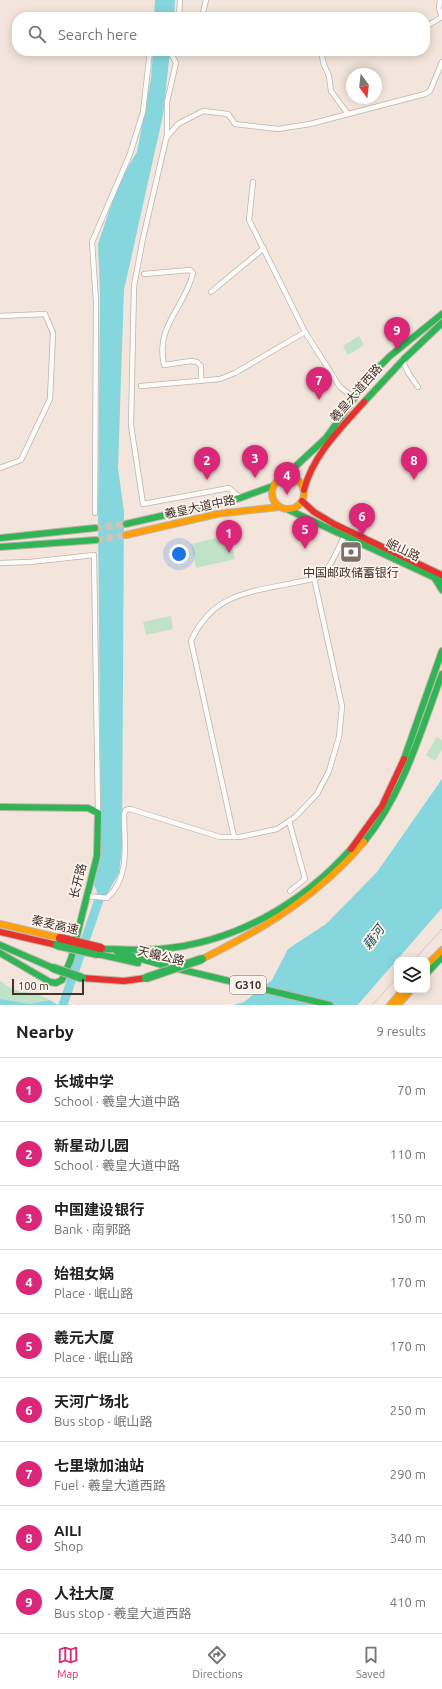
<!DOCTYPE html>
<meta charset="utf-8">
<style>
:root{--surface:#fff;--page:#f6f6f6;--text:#222;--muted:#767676;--line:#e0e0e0;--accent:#db2777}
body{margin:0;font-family:Ubuntu,"Noto Sans SC",sans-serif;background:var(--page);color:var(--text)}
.controls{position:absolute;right:12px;bottom:12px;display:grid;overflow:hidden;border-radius:8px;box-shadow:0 2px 10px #0003}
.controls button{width:36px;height:36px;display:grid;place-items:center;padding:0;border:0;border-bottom:1px solid var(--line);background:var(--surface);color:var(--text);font:20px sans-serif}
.compass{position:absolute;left:346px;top:68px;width:36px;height:36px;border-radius:50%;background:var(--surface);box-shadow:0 2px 10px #0003;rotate:165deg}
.scale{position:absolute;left:12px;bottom:10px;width:72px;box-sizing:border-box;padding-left:4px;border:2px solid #3e342d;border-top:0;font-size:11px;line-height:14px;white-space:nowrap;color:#3e342d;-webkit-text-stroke:3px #fef3ec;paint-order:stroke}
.you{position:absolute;left:179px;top:554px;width:14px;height:14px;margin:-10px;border:3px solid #fff;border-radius:50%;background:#1a73e8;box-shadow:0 0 0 6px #1a73e833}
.badge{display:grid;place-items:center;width:26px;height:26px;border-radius:50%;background:var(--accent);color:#fff;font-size:13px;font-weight:700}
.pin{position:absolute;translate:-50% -33px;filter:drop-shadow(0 1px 2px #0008)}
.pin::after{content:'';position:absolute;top:21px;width:14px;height:12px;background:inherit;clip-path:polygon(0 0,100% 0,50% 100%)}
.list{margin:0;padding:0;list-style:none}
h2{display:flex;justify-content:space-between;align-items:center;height:52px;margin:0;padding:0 16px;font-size:17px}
h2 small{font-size:13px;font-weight:400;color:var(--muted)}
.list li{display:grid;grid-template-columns:26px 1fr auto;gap:12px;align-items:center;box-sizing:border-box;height:64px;padding:0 16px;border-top:1px solid var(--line)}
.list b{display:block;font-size:15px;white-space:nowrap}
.list p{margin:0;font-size:13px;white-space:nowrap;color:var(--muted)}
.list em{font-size:13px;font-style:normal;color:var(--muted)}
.icon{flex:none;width:22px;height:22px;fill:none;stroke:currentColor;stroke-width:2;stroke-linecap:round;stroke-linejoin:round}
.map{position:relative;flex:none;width:442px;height:1005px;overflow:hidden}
.search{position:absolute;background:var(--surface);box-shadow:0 2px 10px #0003;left:12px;right:12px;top:12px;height:44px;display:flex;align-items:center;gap:10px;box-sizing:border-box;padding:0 14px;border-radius:16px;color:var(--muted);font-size:15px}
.sheet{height:628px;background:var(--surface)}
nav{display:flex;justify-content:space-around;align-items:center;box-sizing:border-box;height:56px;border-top:1px solid var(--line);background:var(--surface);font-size:11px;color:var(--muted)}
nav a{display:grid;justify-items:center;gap:2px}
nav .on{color:var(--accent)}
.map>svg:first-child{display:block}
</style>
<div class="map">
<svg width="442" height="1005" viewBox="0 0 442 1005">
<rect width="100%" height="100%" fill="#f3e5db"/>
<g fill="#c0e2c7">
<path d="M359,336l5,9 -16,10 -5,-9z"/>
<path d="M229,535l6,24 -39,9 -5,-24z"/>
<path d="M171,616l2,13 -27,6 -3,-13z"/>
<path d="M437,737l5,3v9l-7,12 -9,-6z"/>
<path d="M0,981l12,8 28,6 10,5 -20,5 -30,-6z"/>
</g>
<g fill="#86d6de">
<path d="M155,0h20l-1,17h-20z"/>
<path d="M153,51h17l-7,64 -39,175 -6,178 6,44 -2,337 -3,24 -12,21 -9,-1 -4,-8 7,-33 -3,-338 2,-221 -2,-49 21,-62 18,-30 14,-74z"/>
<path d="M442,779v129l-80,92 -5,5h-124l11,-3 28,-22 16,-31 38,-25 51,-52z"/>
<path d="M0,999l30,5 20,-4 8,5h-58z"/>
</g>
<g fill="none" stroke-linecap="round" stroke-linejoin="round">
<path stroke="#86d6de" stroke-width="9" d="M63,1005l42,-123"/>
<g stroke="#cfc2b8" stroke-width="7" stroke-dasharray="7 3.5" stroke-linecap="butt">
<path d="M95,528l31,-4"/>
<path d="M96,540l30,-5"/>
</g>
<g stroke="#bfb4ac" stroke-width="6">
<g id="street">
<path d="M440,0l-1,8 3,10"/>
<path d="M179,17l1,-17"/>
<path d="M202,17l4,-17"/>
<path d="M425,27l17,-10"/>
<path d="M170,51l6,12 -9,39v33l-24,103 -9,48 -3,139 12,79 86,-16 11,10"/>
<path d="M310,51l11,1 3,13 5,11 2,15 17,23"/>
<path d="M167,137l11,-13 25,-13 25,3 7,10 43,5 32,-5 115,-30 5,-3 12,-29"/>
<path d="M253,182l-4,38 56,112 35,55 13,10"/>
<path d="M144,274l46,-4 3,3c-8,35 -38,52 -29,92l27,-4 6,1 4,4v15"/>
<path d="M211,292l53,-44"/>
<path d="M0,316l45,-2 8,19 -3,66 -29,61 -21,8"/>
<path d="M402,360l7,14 9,13"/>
<path d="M141,386l79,-7 15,-6 70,-41"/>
<path d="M95,513l1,-212 -4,-59 38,-88 13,-42 7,-61"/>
<path d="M0,563l30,-1 64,-7 4,258"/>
<path d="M289,821l16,58 -15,12"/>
<path d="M234,837l-43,-196c22,-49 61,-49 107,-59 8,-2 21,-3 26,-9 8,-8 15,-27 21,-38"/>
<path d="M87,896l20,2c24,-21 17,-56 17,-84l2,-4 4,-1 90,28h20l37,-8 18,-12 22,-23 12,-23 10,-34 3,-31 -28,-128"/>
</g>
</g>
<g stroke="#bfb4ac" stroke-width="8">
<g id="fast">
<path d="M364,402l40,-43 38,-36"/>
<path d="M283,478l43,-40 44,-62 20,-20 52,-42"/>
<path d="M289,510l153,71"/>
<path d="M126,524l114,-26 33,-12"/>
<path d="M0,538l95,-10"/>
<path d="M0,547l96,-7"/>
<path d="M434,577l8,13"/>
<path d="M404,759l38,-108"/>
<path d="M0,807l88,1 10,5 -1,43 -26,103 -9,21 -6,3 -6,-1 -50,-29"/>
<path d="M364,842c40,-50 56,-109 78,-168"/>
<path d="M0,945l53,23"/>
<path d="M105,949c18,0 37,2 55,0 74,-6 142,-45 191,-100"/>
<path d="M117,952l49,14 164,39"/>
<path d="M98,954l40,9"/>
<path d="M427,973l15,-16"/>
</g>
</g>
<g stroke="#bfb4ac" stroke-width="8">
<g id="slow">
<circle cx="288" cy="493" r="16"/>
<path d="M126,535l91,-21 62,-7"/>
<path d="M0,924l60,14"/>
<path d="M202,959c63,-31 116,-63 162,-117"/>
<path d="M427,965l15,-15"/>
<path d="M390,1005l13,-15"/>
<path d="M398,1005l13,-15"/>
</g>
</g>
<g stroke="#bfb4ac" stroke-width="8">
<g id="jam">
<path d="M304,490c9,-35 36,-61 60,-88"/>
<path d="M302,501l12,11 20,12 108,51"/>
<path d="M351,849l31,-43 22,-47"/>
<path d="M0,932l57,13"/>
<path d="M82,978l42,3 22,-3"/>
</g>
</g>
<use href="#street" stroke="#fdfbfa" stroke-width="4.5"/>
<use href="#fast" stroke="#30b455" stroke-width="6"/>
<use href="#slow" stroke="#ff9f0a" stroke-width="6"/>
<use href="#jam" stroke="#e5322d" stroke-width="6"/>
<g stroke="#cdc9c6" stroke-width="1">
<path d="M414,960l28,-31"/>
<path d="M372,1005l25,-27"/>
</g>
<g stroke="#bfb4ac" stroke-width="10" stroke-linecap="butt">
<g id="fast-bridge">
<path d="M57,945l41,9"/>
<path d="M53,968l29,10"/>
<path d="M146,978l56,-19"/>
</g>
</g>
<g stroke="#bfb4ac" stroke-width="10" stroke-linecap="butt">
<path id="jam-bridge" d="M60,938l41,10"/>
</g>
<use href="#fast-bridge" stroke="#30b455" stroke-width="8"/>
<use href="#jam-bridge" stroke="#e5322d" stroke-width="8"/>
</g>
<defs>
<g id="bank-square" transform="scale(1.15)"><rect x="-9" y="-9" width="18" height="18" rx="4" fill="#7d726a" stroke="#fef3ec"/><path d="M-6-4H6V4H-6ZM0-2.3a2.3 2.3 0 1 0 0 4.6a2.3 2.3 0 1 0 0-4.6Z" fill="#fff"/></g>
</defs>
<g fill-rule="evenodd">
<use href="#bank-square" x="351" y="552"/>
</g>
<g text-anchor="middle" stroke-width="3.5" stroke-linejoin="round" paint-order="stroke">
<rect fill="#fef3ec" stroke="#786d66" stroke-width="1" x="230" y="976" width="36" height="18" rx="3"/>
<g font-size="11" font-weight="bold" fill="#3e342d">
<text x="248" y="989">G310</text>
</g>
<g font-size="12" fill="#3e342d" stroke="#fef3ec">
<text transform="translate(356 393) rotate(-49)" y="4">羲皇大道西路</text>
<text transform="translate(200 507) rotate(-12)" y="4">羲皇大道中路</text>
<text transform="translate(403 550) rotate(25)" y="4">岷山路</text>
<text transform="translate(78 881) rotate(-76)" y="4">长开路</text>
<text transform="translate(55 925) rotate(13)" y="4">秦麦高速</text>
<text transform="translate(161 956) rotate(13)" y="4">天巉公路</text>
</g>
<g font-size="12" fill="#3e342d" stroke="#fef3ec">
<text x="351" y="577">中国邮政储蓄银行</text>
</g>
<g font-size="13" font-style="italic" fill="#1c5057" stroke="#fef3ec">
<text transform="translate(373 937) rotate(-53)" y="5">藉河</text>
</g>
</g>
</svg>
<div class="controls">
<button><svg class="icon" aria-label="layers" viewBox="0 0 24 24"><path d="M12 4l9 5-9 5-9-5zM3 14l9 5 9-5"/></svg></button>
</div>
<svg class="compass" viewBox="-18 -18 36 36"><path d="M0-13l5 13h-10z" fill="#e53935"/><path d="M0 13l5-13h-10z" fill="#767676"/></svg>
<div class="scale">100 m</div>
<div class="you"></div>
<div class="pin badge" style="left:229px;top:553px">1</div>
<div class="pin badge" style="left:207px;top:480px">2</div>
<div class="pin badge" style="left:255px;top:478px">3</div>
<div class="pin badge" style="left:287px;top:495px">4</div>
<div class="pin badge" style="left:305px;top:549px">5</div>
<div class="pin badge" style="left:362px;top:536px">6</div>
<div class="pin badge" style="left:319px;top:400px">7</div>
<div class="pin badge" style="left:414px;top:480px">8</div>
<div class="pin badge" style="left:397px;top:350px">9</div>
<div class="search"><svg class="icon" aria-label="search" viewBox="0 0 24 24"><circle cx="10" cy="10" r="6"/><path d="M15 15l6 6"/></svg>Search here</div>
</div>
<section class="sheet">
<h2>Nearby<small>9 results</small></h2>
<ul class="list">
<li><span class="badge">1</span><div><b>长城中学</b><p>School · 羲皇大道中路</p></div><em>70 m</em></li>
<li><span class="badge">2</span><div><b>新星动儿园</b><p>School · 羲皇大道中路</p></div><em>110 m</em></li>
<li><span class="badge">3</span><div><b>中国建设银行</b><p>Bank · 南郭路</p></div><em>150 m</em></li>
<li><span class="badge">4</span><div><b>始祖女娲</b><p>Place · 岷山路</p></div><em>170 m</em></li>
<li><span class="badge">5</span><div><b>羲元大厦</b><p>Place · 岷山路</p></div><em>170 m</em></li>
<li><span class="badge">6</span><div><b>天河广场北</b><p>Bus stop · 岷山路</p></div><em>250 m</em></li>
<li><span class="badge">7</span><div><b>七里墩加油站</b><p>Fuel · 羲皇大道西路</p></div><em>290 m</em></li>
<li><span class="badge">8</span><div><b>AILI</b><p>Shop</p></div><em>340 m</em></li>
<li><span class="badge">9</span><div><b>人社大厦</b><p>Bus stop · 羲皇大道西路</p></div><em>410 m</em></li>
</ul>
</section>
<nav>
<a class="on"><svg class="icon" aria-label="map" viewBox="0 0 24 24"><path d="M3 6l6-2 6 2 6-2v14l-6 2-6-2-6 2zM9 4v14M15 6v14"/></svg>Map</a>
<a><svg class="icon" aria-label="directions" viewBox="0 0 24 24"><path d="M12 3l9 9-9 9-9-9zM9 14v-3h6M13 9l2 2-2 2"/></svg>Directions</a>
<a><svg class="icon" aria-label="saved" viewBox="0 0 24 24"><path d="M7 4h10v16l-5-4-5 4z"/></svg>Saved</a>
</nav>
